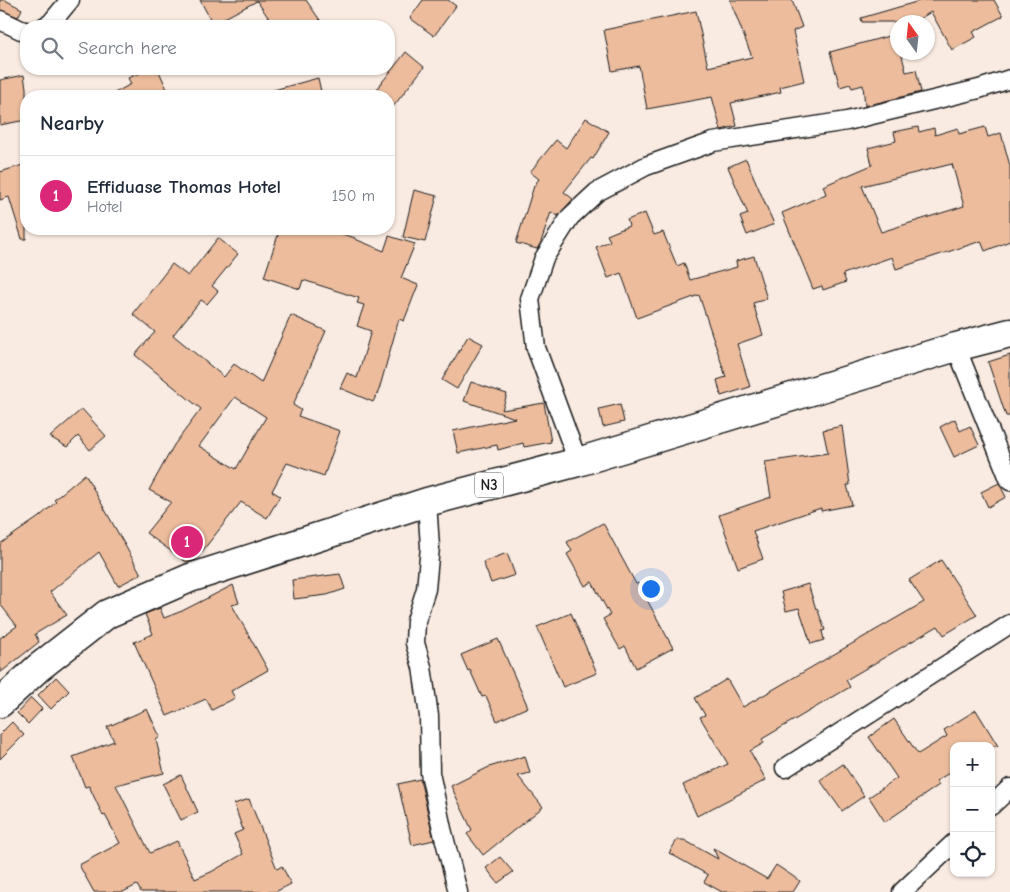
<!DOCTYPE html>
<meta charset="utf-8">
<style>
:root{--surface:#fff;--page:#f2f2f3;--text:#1f2937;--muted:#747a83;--line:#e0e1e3;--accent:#db2777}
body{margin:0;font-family:"Comic Neue",sans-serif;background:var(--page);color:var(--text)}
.controls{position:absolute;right:15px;bottom:15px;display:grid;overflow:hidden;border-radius:10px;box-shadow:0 1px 4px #0004}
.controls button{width:45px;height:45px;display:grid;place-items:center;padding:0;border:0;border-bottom:1px solid var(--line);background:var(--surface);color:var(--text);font:25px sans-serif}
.compass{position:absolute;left:890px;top:15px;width:45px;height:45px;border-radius:50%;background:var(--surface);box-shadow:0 1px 4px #0004;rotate:345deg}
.you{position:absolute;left:650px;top:588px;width:18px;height:18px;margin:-12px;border:4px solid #fff;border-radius:50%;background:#1a73e8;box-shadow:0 0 0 8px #1a73e833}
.badge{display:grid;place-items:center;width:32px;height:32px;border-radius:50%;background:var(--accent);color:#fff;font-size:16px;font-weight:700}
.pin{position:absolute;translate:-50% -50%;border:2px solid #fff;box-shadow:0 1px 5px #0006}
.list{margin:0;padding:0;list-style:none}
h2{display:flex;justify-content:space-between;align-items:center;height:65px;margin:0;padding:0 20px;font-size:21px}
h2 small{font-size:16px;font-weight:400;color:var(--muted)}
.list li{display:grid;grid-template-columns:32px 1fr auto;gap:15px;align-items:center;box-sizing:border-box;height:80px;padding:0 20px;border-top:1px solid var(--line)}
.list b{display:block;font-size:19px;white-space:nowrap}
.list p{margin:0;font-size:16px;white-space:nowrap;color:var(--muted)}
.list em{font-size:16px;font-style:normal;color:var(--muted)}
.icon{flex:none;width:28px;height:28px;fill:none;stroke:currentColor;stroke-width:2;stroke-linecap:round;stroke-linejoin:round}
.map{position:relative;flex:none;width:1010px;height:892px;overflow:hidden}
.search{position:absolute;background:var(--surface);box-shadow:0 1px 4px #0004;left:20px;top:20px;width:375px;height:55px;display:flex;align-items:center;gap:12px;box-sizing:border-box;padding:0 18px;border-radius:20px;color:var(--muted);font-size:19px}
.panel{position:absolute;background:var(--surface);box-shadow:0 1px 4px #0004;left:20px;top:90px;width:375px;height:145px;border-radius:20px}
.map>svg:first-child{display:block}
</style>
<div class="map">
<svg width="1010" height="892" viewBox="0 0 1010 892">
<rect width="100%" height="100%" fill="#f9ebe2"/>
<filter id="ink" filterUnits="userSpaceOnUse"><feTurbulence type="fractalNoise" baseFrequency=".02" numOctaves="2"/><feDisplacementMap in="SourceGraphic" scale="10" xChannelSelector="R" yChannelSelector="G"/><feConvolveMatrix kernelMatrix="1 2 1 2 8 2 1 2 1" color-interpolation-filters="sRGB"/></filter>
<g filter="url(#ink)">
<g fill="#ecbc9d" stroke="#1c1c1c" fill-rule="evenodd">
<path d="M0,0h5l17,9 -4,8 -18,-7z"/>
<path d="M200,0h106l18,26h-50l-17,-25 -44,23z"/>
<path d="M423,0h25l8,6 -22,30 -24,-18z"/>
<path d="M730,0h62l10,27 -9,4 11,50 -24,6 1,5 -50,11 6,23 -16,4 -9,-33 -65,12 -8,-43 -27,5 -8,-41 92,-19 12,56 44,-10z"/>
<path d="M923,0h71l9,16 -30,16 3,5 -24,13 -21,-38 -17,10h-52l-1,-4z"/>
<path d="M896,34l2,18h3l5,20 10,-2 5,22 -56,14 -2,-21 -11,3 -2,-4 -10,3 -10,-35z"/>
<path d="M406,52l18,15 -35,45v-16h-18z"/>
<path d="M150,69h8l12,27h-61l22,-12 -3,-6z"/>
<path d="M24,75l2,13v32l-26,5v-45z"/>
<path d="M318,78l4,18h-51l-1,-5z"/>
<path d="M586,118l23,14 -16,27 -2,-1 -27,34 9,7 -15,17 -7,-4 -10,30 -4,7 -21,-6 18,-57 5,-7 -9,-7 26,-32 10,8z"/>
<path d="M918,127l1,5 15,-4 1,7 23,-7 1,6 26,-7 3,10 13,-4 9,33v75l-25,10 -4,-10 -85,28 -4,-12 -49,17 3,8 -23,8 -1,-4 -9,3 -31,-76 44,-19 -3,-8 49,-21 -4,-17 28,-7 -2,-9zM952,164l12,42 -83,26 -19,-46z"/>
<path d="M746,159l28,65 -27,11 -7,-18 8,-3 -20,-47z"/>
<path d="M26,164v75h-4l-13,-42 -9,3v-28z"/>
<path d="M414,190l23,6 -12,46 -22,-5z"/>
<path d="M645,213l9,22 9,-3 14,34 7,-3 6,17 47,-13 -1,-6 18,-5 13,43 -14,4 10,32 -26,9 13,43 -29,9 -4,-16 9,-3 -27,-82 -62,23 -16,-45 -13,5 -12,-31 14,-6 -3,-6 22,-9 -2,-6z"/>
<path d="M280,229h47l28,9v1l29,12 5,-15 26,8 -14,34 17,7 -14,36 -5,-2 -20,71 -6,12 -33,-14 7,-15 10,5 14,-47 -14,-5 7,-21 -7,-2 2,-5 -56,-18 -3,9 -36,-12z"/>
<path d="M218,238l20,16 -26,32 6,5 -11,13 -6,-4 -28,35 51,42 10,-13 27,19 30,-68 35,16 -33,74 8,5 -3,6 42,15 -16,45 -37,-13 -15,28 8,5 -13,22 -26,-16 -45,57 -10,3 -40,-29 25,-31 -22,-12 25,-45 27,-36 -66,-54 20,-23 -22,-18 39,-50 16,12zM235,397l31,20 -30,52 -37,-23z"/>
<path d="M468,336l15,8 -26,45 -15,-9z"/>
<path d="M1010,355v61h-4l-18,-54z"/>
<path d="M471,382l36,12 -5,16 42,-7 7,39 -27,5 -1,-4 -25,7 -1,-5 -39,8 -5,-22 62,-13 -51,-17z"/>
<path d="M620,404l4,18 -21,5 -4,-18z"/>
<path d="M82,409l24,27 -16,14 -12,-14 -11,11 -17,-10z"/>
<path d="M955,419l5,12 10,-5 9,19 -25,12 -14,-30z"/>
<path d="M842,426l8,59h-3l5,20 -31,6v-3l-68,23 10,28 -25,9 -19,-53 52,-18 -6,-35 63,-9 -5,-23z"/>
<path d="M85,474l56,100 -23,12 -19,-34 -49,40 17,23 -32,19 4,8 -39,31v-35l17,-12 -17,-22v-60l39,-27 17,-15 -2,-2z"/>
<path d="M999,483l7,14 -18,10 -7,-15z"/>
<path d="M603,523l33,61 2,-1 35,65 -37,20 -11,-22 -5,3 -17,-30 7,-4 -18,-33 -7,4 -18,-32 5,-3 -5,-9z"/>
<path d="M507,553l8,22 -24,8 -8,-21z"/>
<path d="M941,560l36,55 -33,20 -6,-9 -92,54 4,7 -88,52 2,4 -14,8 16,29 -69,36 -14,-31 45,-21 -28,-47 5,-2 -10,-17 32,-19 16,28 181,-105 -15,-22z"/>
<path d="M340,574l5,15 -18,6 -33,4 -2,-19z"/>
<path d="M808,584l8,25 1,-1 8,22 -3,1 2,9 -13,4 -12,-36 -13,3 -5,-19z"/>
<path d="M233,585l6,18 -7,2 36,65 -37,21 4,7 -23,12 -6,-11 -39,17 -33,-74 19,-8 -8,-20 15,-6 4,10 18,-7z"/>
<path d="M571,613l26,60 -34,14 -26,-60z"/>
<path d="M498,639l30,68 -31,14 -11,-25 -4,1 -12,-27 -2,1 -7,-16z"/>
<path d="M56,677l13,14 -18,18 -13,-14z"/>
<path d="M31,698l11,11 -14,15 -11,-11z"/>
<path d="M147,709l13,28 -4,3 8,33 -48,12 34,68 27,-12 18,38 16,-7 32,-18 -9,-20 9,-4 -9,-26 15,-5 28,70 5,-3 9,18 -16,8h-134l-4,-7 -14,7h-29l-15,-27 41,-22 -15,-28 -2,1 -14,-30 -4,1 -12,-30 41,-16 -7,-14z"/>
<path d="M976,710l22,36h-44v24l-18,11 3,4 -54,37 -16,-25 28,-19 -28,-41 25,-18 24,35 29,-18 -3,-6z"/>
<path d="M12,722l12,13 -24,24v-25z"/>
<path d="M525,756l5,17 -12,3 25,31 -60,48 -16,-21 5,-4 -21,-44 38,-19z"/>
<path d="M843,764l21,32 -22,15 -22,-31z"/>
<path d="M181,775l17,37 -17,8 -18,-36z"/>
<path d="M420,779l14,61 -22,5 -14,-61z"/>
<path d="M677,840h7l34,19 -5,-11 54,31 9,-14 24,16 -7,11h-71l-18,-10 4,-7 -39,-22z"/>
<path d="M500,857l13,15 -15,11 -12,-15z"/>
</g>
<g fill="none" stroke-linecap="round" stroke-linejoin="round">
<g stroke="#1c1c1c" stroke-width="21">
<g id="minor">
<path d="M0,20l21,10 5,1"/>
<path d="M45,26l5,-2 20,-24"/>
<path d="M956,347l54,134"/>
<path d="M578,462l-42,-114 -6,-49 14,-41 26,-41 27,-25 49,-26 67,-24 134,-21 132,-32 31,-10"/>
<path d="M427,502l3,45 -4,42 -10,32 -1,22 7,24 7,49 1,57 12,56 16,63"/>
<path d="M785,768l225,-144"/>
<path d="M991,806l19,-18"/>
<path d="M902,892l52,-49"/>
</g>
</g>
<g stroke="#1c1c1c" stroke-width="31">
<path id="primary" d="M0,703l38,-35 69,-54 83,-36 237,-76 151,-40 378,-115 54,-14"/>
</g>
<use href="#minor" stroke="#fff" stroke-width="18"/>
<use href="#primary" stroke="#fff" stroke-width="28"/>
</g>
</g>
<g text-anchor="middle" stroke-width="4.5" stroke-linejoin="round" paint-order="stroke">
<rect fill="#fff" stroke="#606060" stroke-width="1" x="475" y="472.5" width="28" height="25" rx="4"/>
<g font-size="15" font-weight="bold" fill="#1c1c1c">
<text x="489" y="490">N3</text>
</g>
</g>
</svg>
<div class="controls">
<button>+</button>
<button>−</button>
<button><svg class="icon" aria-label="locate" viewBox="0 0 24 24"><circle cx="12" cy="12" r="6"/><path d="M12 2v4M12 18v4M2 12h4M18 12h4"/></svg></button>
</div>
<svg class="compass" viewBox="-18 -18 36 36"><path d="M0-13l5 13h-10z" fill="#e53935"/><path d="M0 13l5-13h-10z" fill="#747a83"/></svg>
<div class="you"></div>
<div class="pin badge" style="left:187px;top:542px">1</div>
<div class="search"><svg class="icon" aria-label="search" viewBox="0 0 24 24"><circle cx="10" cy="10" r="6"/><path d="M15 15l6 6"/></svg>Search here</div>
<section class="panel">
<h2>Nearby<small></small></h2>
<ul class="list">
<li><span class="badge">1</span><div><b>Effiduase Thomas Hotel</b><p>Hotel</p></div><em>150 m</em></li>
</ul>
</section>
</div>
